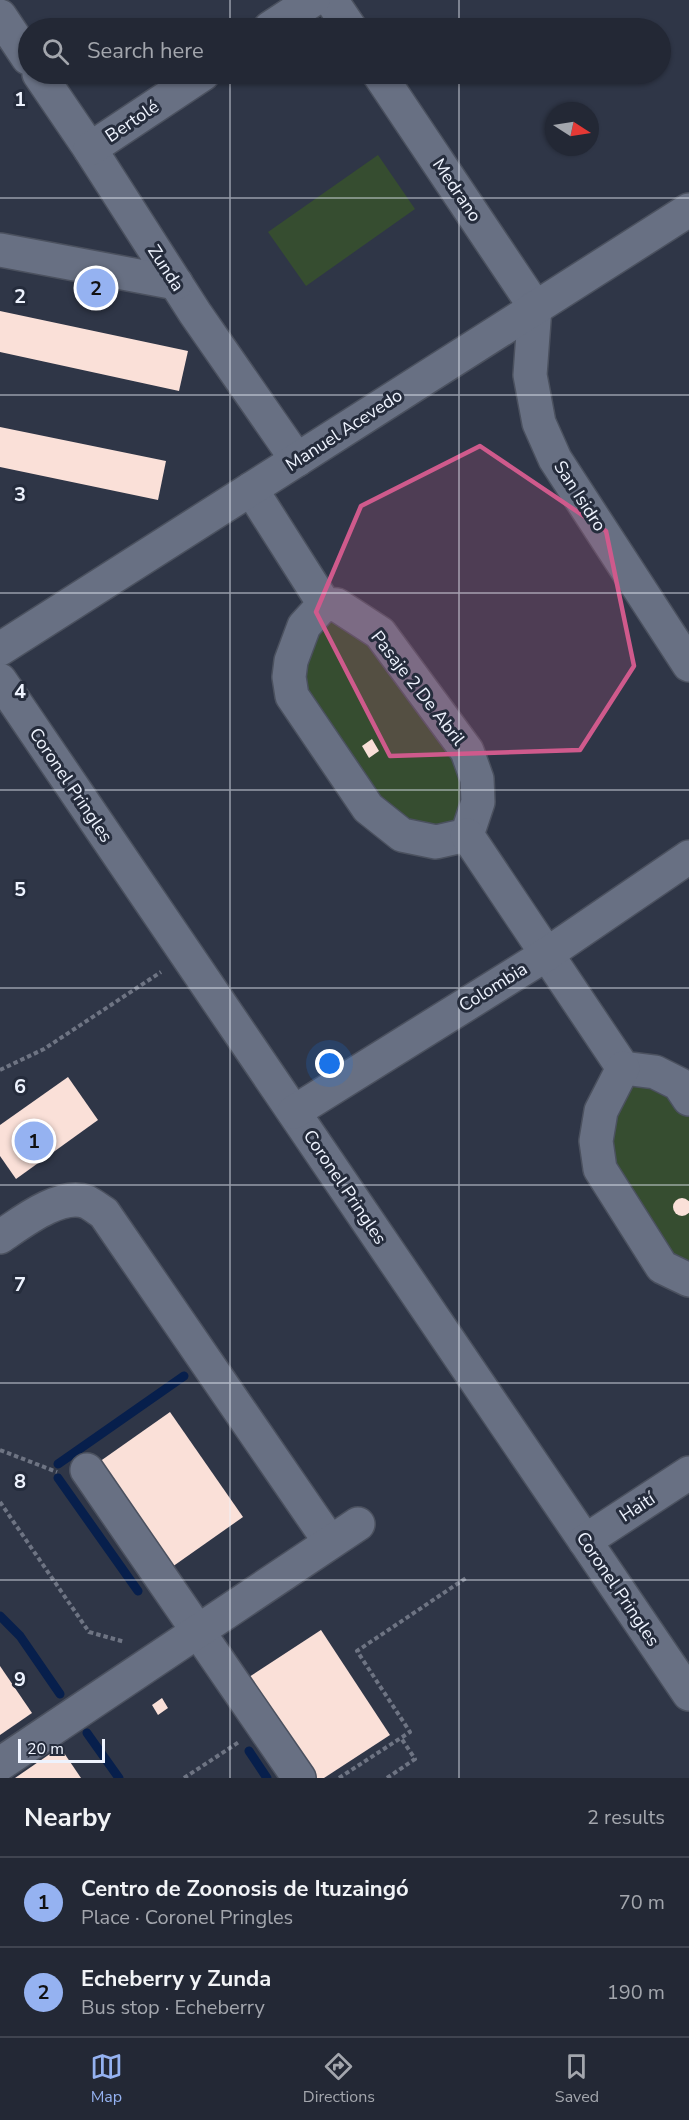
<!DOCTYPE html>
<meta charset="utf-8">
<style>
:root{--surface:#232835;--page:#2b303d;--text:#f1f3f6;--muted:#a3a6ad;--line:#404450;--accent:#95b2f1}
body{margin:0;font-family:"Nunito Sans",sans-serif;background:var(--page);color:var(--text)}
.compass{position:absolute;left:545px;top:102px;width:54px;height:54px;border-radius:50%;background:var(--surface);box-shadow:0 2px 4px #0004;rotate:102deg}
.scale{position:absolute;left:18px;bottom:15px;width:87px;box-sizing:border-box;padding-left:6px;border:3px solid #eef3fe;border-top:0;font-size:16px;line-height:21px;white-space:nowrap;color:#eef3fe;-webkit-text-stroke:4px #252c3c;paint-order:stroke}
.you{position:absolute;left:330px;top:1064px;width:21px;height:21px;margin:-15px;border:4px solid #fff;border-radius:50%;background:#1a73e8;box-shadow:0 0 0 9px #1a73e833}
.badge{display:grid;place-items:center;width:39px;height:39px;border-radius:50%;background:var(--accent);color:#111;font-size:20px;font-weight:700}
.pin{position:absolute;translate:-50% -50%;border:3px solid #fff;box-shadow:0 2px 6px #0006}
.list{margin:0;padding:0;list-style:none}
h2{display:flex;justify-content:space-between;align-items:center;height:78px;margin:0;padding:0 24px;font-size:26px}
h2 small{font-size:20px;font-weight:400;color:var(--muted)}
.list li{display:grid;grid-template-columns:39px 1fr auto;gap:18px;align-items:center;box-sizing:border-box;height:90px;padding:0 24px;border-top:2px solid var(--line)}
.list b{display:block;font-size:22px;white-space:nowrap}
.list p{margin:0;font-size:20px;white-space:nowrap;color:var(--muted)}
.list em{font-size:20px;font-style:normal;color:var(--muted)}
.icon{flex:none;width:33px;height:33px;fill:none;stroke:currentColor;stroke-width:2;stroke-linecap:round;stroke-linejoin:round}
.map{position:relative;flex:none;width:689px;height:1778px;overflow:hidden}
.search{position:absolute;background:var(--surface);box-shadow:0 2px 4px #0004;left:18px;right:18px;top:18px;height:66px;display:flex;align-items:center;gap:15px;box-sizing:border-box;padding:0 21px;border-radius:33px;color:var(--muted);font-size:22px}
.sheet{height:258px;background:var(--surface)}
nav{display:flex;justify-content:space-around;align-items:center;box-sizing:border-box;height:84px;border-top:2px solid var(--line);background:var(--surface);font-size:16px;color:var(--muted)}
nav a{display:grid;justify-items:center;gap:3px}
nav .on{color:var(--accent)}
.map>svg:first-child{display:block}
</style>
<div class="map">
<svg width="689" height="1778" viewBox="0 0 689 1778">
<rect width="100%" height="100%" fill="#2f3647"/>
<g fill="#364d30">
<path d="M378,155l37,54 -109,77 -38,-54z"/>
<path d="M337,605l130,146v84h-65l-113,-158z"/>
<path d="M623,1068l66,31v181l-89,-111z"/>
</g>
<g fill="none" stroke-linecap="round" stroke-linejoin="round">
<g stroke="#071f4c" stroke-width="9">
<path d="M58,1464l126,-88"/>
<path d="M58,1478l80,113"/>
<path d="M0,1616l20,20 40,58"/>
<path d="M87,1733l32,45"/>
<path d="M249,1751l18,27"/>
</g>
</g>
<g fill="#fae0d8">
<path d="M0,311l188,40 -9,40 -179,-39z"/>
<path d="M0,427l166,34 -8,39 -158,-33z"/>
<path d="M372,739l7,12 -10,7 -7,-12z"/>
<path d="M68,1077l30,43 -82,59 -16,-23v-31z"/>
<circle cx="682" cy="1207" r="9"/>
<path d="M170,1412l73,105 -71,50 -73,-105z"/>
<path d="M321,1630l69,105 -66,43h-8l-67,-101z"/>
<path d="M0,1666l32,47 -32,22z"/>
<path d="M162,1698l6,10 -10,7 -6,-10z"/>
<path d="M60,1747l21,31h-66z"/>
</g>
<g fill="none" stroke-linecap="round" stroke-linejoin="round">
<g stroke="#4b515f" stroke-width="36">
<g id="minor">
<path d="M331,0l19,28"/>
<path d="M0,16l28,42"/>
<path d="M270,28l43,-28"/>
<path d="M39,74l51,75 105,164 102,147"/>
<path d="M379,74l156,233"/>
<path d="M90,149l113,-75"/>
<path d="M0,250l176,33"/>
<path d="M535,307l-5,68 9,48 16,36 134,206"/>
<path d="M251,489l73,115 -20,22 -13,35 -2,16 3,19 76,112 34,27 34,7 31,-7 11,-33 -1,-23 -10,-28 -87,-118 -43,-28 -13,-1"/>
<path d="M0,649l689,-439"/>
<path d="M0,680l689,1014"/>
<path d="M467,835l156,233 32,4 24,12 10,15"/>
<path d="M623,1068l-22,43 -5,30 4,28 62,98 27,13"/>
<path d="M294,1112l253,-158 142,-97"/>
<path d="M0,1237c21,-14 60,-45 87,-35 6,3 12,8 17,11l226,329"/>
<path d="M87,1470l212,308"/>
<path d="M585,1541l104,-68"/>
<path d="M0,1764l358,-240"/>
</g>
</g>
<g stroke="#6e7483" stroke-width="4" stroke-dasharray="4.5 3" stroke-linecap="butt">
<path d="M0,1070l44,-21 117,-77"/>
<path d="M0,1450l57,22"/>
<path d="M0,1502l89,130 36,10"/>
<path d="M184,1778l55,-36"/>
<path d="M339,1778l71,-46 -53,-81 109,-73"/>
<path d="M387,1778l28,-19 -14,-21"/>
</g>
<use href="#minor" stroke="#687083" stroke-width="33"/>
</g>
<path fill="#cf5a8c" fill-opacity="0.2" stroke="#cf5a8c" stroke-width="4.5" stroke-linejoin="round" d="M480,446l126,85 28,135 -54,84 -190,6 -74,-144 45,-106z"/>
<path fill="none" stroke="#eef3fe" stroke-width="1.5" stroke-opacity="0.55" d="M230,0v28M459,0v28M230,74v1704M459,74v1704M0,198h689M0,395h689M0,593h689M0,790h689M0,988h689M0,1185h689M0,1383h689M0,1580h689"/>
<g text-anchor="middle" stroke-width="6" stroke-linejoin="round" paint-order="stroke">
<g font-size="18" fill="#eef3fe" stroke="#252c3c">
<text transform="translate(132 121) rotate(-34)" y="6">Bertolé</text>
<text transform="translate(457 190) rotate(56)" y="6">Medrano</text>
<text transform="translate(166 268) rotate(57)" y="6">Zunda</text>
<text transform="translate(344 430) rotate(-33)" y="6">Manuel Acevedo</text>
<text transform="translate(580 496) rotate(57)" y="6">San Isidro</text>
<text transform="translate(418 688) rotate(52)" y="6">Pasaje 2 De Abril</text>
<text transform="translate(71 785) rotate(56)" y="6">Coronel Pringles</text>
<text transform="translate(493 987) rotate(-32)" y="6">Colombia</text>
<text transform="translate(345 1187) rotate(56)" y="6">Coronel Pringles</text>
<text transform="translate(637 1507) rotate(-33)" y="6">Haití</text>
<text transform="translate(618 1589) rotate(56)" y="6">Coronel Pringles</text>
</g>
</g>
<g font-size="20" text-anchor="middle" font-weight="bold" fill="#eef3fe" stroke="#252c3c" stroke-width="6" stroke-linejoin="round" paint-order="stroke">
<text x="20" y="106">1</text>
<text x="20" y="303">2</text>
<text x="20" y="501">3</text>
<text x="20" y="698">4</text>
<text x="20" y="896">5</text>
<text x="20" y="1093">6</text>
<text x="20" y="1291">7</text>
<text x="20" y="1488">8</text>
<text x="20" y="1686">9</text>
</g>
</svg>
<svg class="compass" viewBox="-18 -18 36 36"><path d="M0-13l5 13h-10z" fill="#e53935"/><path d="M0 13l5-13h-10z" fill="#a3a6ad"/></svg>
<div class="scale">20 m</div>
<div class="you"></div>
<div class="pin badge" style="left:34px;top:1141px">1</div>
<div class="pin badge" style="left:96px;top:288px">2</div>
<div class="search"><svg class="icon" aria-label="search" viewBox="0 0 24 24"><circle cx="10" cy="10" r="6"/><path d="M15 15l6 6"/></svg>Search here</div>
</div>
<section class="sheet">
<h2>Nearby<small>2 results</small></h2>
<ul class="list">
<li><span class="badge">1</span><div><b>Centro de Zoonosis de Ituzaingó</b><p>Place · Coronel Pringles</p></div><em>70 m</em></li>
<li><span class="badge">2</span><div><b>Echeberry y Zunda</b><p>Bus stop · Echeberry</p></div><em>190 m</em></li>
</ul>
</section>
<nav>
<a class="on"><svg class="icon" aria-label="map" viewBox="0 0 24 24"><path d="M3 6l6-2 6 2 6-2v14l-6 2-6-2-6 2zM9 4v14M15 6v14"/></svg>Map</a>
<a><svg class="icon" aria-label="directions" viewBox="0 0 24 24"><path d="M12 3l9 9-9 9-9-9zM9 14v-3h6M13 9l2 2-2 2"/></svg>Directions</a>
<a><svg class="icon" aria-label="saved" viewBox="0 0 24 24"><path d="M7 4h10v16l-5-4-5 4z"/></svg>Saved</a>
</nav>
